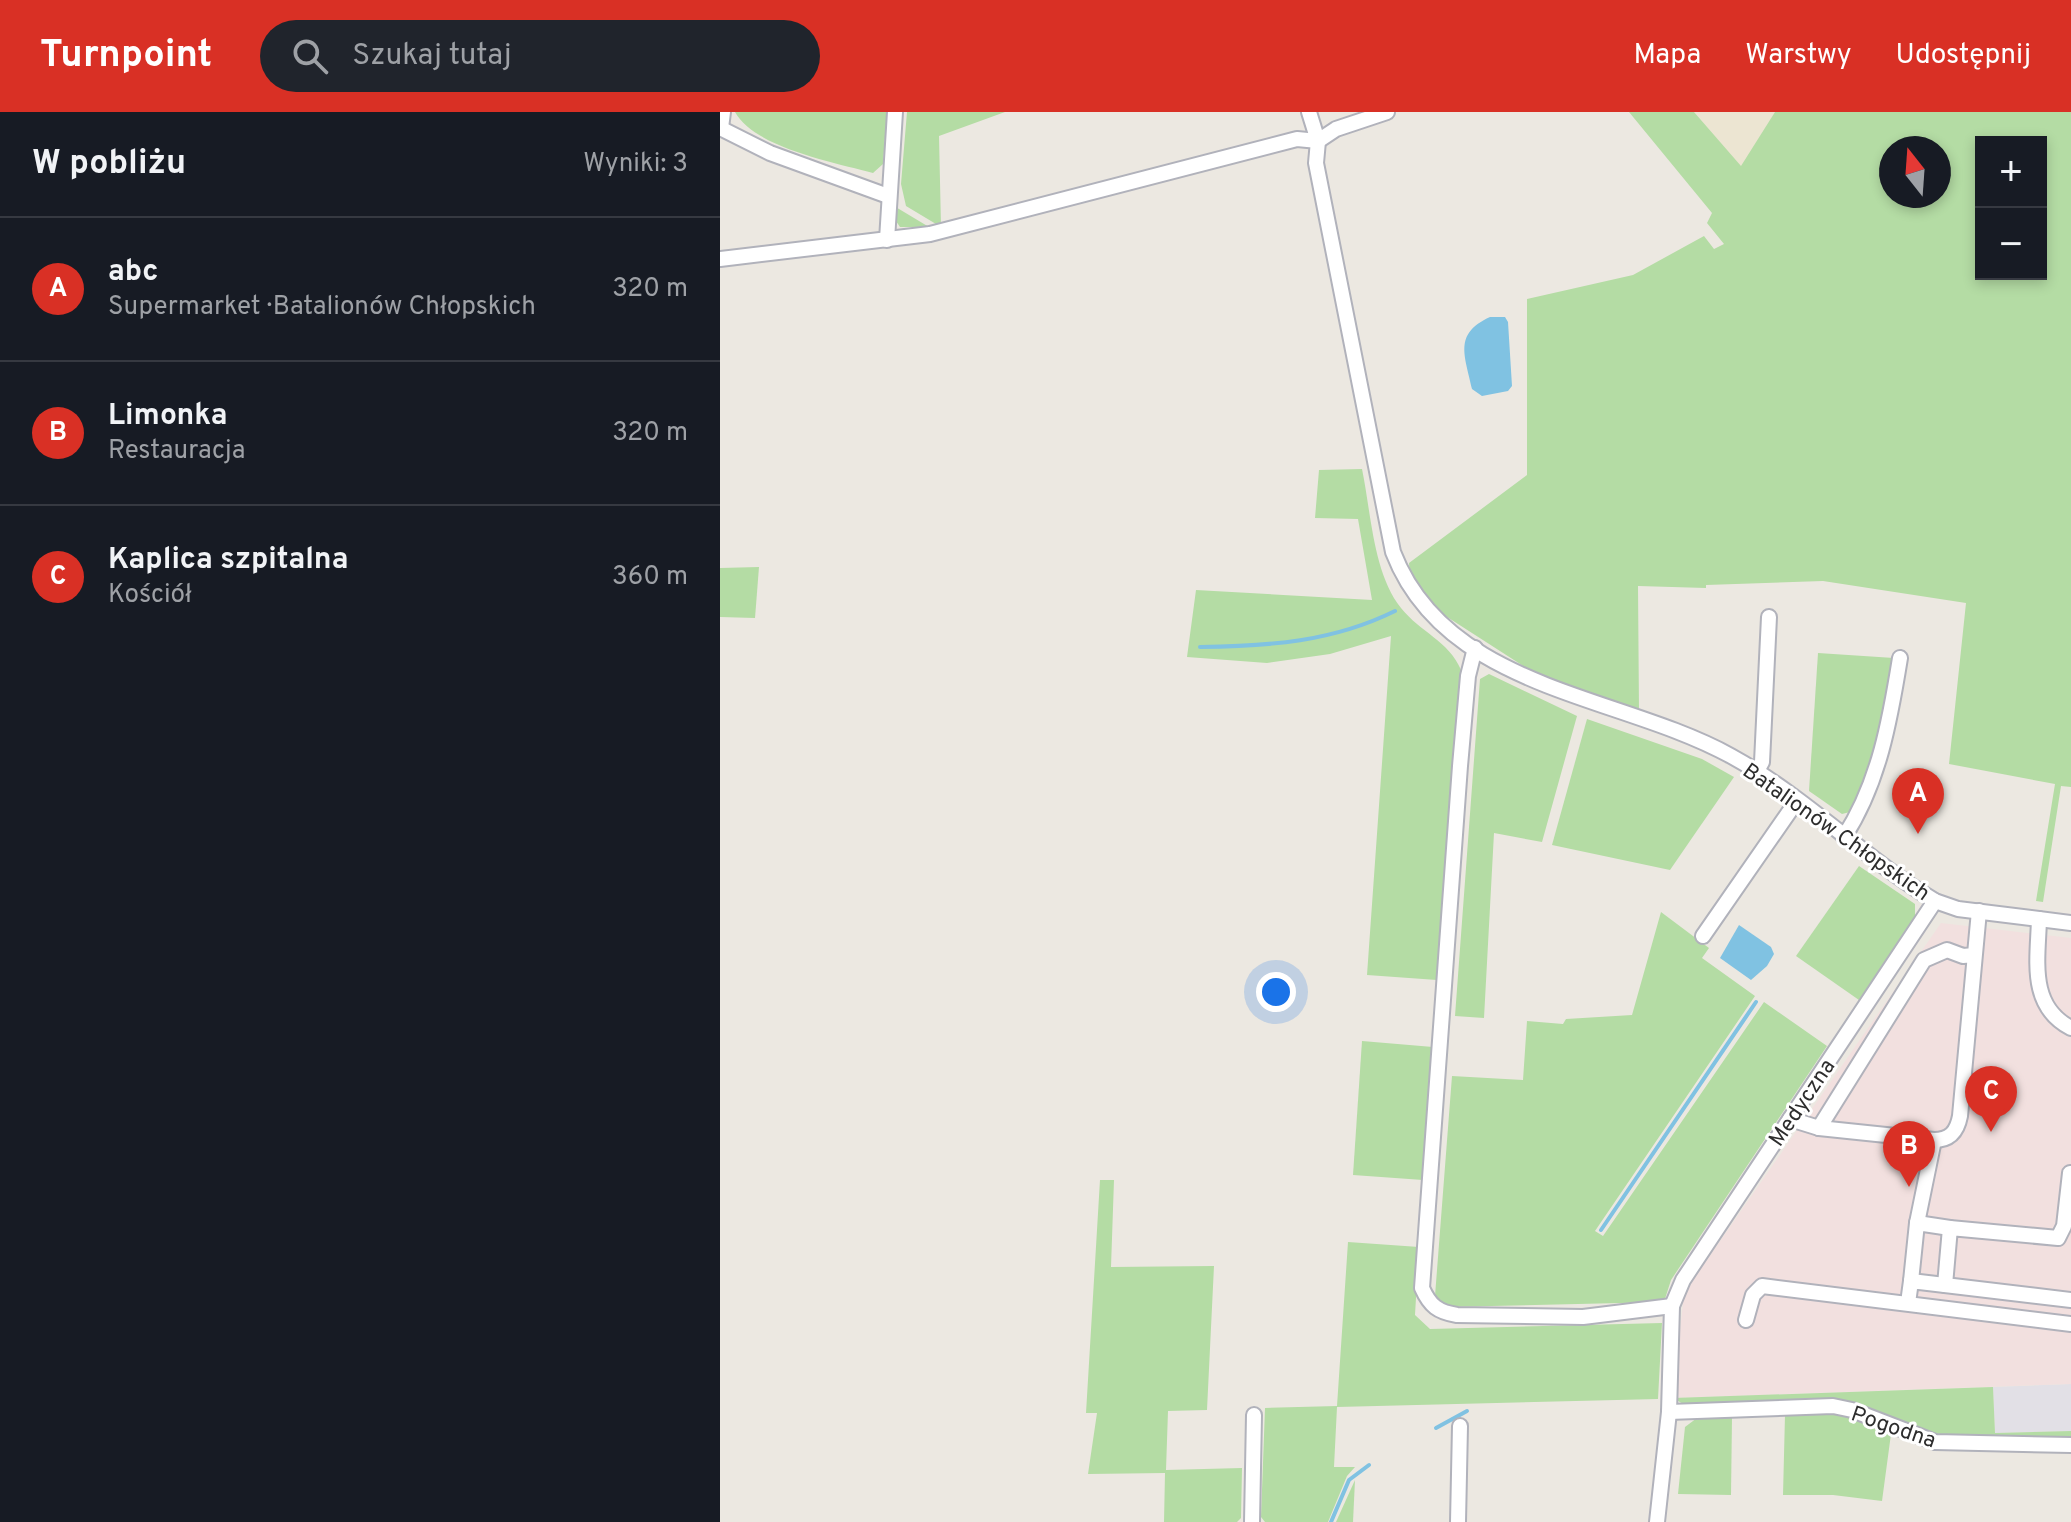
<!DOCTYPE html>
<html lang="pl">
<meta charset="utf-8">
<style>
:root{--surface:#171b24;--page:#20242c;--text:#f1f3f6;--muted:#9ea1a6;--line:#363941;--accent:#d93025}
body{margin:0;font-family:Overpass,sans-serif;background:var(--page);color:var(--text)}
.controls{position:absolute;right:24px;top:24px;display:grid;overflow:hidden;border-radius:0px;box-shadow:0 4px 12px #0003}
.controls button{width:72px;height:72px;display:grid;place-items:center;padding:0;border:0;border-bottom:2px solid var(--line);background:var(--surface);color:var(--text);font:40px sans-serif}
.compass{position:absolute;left:1159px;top:24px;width:72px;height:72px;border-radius:50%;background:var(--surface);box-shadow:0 4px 12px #0003;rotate:343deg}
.you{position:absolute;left:556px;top:880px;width:28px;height:28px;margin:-20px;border:6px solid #fff;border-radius:50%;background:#1a73e8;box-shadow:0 0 0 12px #1a73e833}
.badge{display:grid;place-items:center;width:52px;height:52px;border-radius:50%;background:var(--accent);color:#fff;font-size:26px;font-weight:700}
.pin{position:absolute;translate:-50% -66px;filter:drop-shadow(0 2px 4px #0008)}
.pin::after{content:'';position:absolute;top:42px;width:28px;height:24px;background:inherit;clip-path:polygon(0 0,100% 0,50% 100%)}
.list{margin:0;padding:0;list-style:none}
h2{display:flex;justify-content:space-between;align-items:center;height:104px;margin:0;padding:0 32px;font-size:34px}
h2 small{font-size:26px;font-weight:400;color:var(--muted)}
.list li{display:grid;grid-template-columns:52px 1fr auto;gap:24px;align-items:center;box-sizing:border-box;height:144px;padding:0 32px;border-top:2px solid var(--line)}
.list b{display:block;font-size:30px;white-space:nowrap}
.list p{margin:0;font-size:26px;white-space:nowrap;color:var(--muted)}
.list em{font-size:26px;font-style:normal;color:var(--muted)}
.icon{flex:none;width:44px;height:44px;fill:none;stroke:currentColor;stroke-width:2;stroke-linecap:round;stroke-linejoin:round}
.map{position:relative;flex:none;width:1351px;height:1410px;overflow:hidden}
header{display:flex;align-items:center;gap:48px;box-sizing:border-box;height:112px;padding:0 40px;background:var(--accent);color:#fff}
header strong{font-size:38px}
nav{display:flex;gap:44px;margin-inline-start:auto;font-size:28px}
.search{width:560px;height:72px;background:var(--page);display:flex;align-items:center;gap:20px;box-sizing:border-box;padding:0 28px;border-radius:44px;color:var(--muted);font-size:30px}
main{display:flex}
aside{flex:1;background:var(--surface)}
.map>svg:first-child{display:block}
</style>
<header>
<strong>Turnpoint</strong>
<div class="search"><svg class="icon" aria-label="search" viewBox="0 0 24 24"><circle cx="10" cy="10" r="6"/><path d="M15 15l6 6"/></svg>Szukaj tutaj</div>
<nav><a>Mapa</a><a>Warstwy</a><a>Udostępnij</a></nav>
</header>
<main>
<aside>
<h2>W pobliżu<small>Wyniki: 3</small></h2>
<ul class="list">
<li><span class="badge">A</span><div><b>abc</b><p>Supermarket · Batalionów Chłopskich</p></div><em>320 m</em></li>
<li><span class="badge">B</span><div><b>Limonka</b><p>Restauracja</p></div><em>320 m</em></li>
<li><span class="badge">C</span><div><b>Kaplica szpitalna</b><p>Kościół</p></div><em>360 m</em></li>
</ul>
</aside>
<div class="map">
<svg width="1351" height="1410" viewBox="0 0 1351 1410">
<rect width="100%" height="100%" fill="#ece8e1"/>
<path fill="#e2e0e6" d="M1351,1272v47l-76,2 -2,-46z"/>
<path fill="#ece5d2" d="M974,0h81l-34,55z"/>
<path fill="#f2e0df" d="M1221,811l130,15v446l-398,14 11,-105z"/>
<g fill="#b4dca4" fill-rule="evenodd">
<path d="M15,0h152l-4,52 -10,9c-39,-11 -118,-25 -138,-61z"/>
<path d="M187,0h98l-66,24 2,91 -35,-21 -5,-22z"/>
<path d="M909,0h65l47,54 34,-54h296v675l-10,-1 -18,116 -7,-1 19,-117 -106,-20 17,-161 -143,-22 -117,4v3l-68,-2 1,126 -100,-36 -95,-61 -21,-18 -13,-20 -1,-14 118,-88v-176l106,-24 71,-39 10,13 10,-5 -17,-21 5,-10zM1261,30h60v132h-60zM1171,36h48v48h-48z"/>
<path d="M174,94l35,21h-29l-6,-9z"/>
<path d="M642,357c9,43 11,104 39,139 19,24 48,33 60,62l-24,310 -70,-5 24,-339 -61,18 -63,9 -80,-6 9,-67 176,10 -14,-81 -43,-1 4,-48z"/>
<path d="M39,455l-4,51 -35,-1v-49z"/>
<path d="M1098,541l76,5 -10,68 -30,85 -12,3 -33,-23z"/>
<path d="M769,562l88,42 -35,126 -48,-9 -10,185 -29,-2 25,-337z"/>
<path d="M867,607l115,40 32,18 -64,93 -118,-25z"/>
<path d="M1139,754l56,38v14l-56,82 -63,-44z"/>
<path d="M941,800l48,36 -7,10 53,38 -160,235 8,5 161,-234 63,44 -156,234 -7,22 -219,5 -10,-11 17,-220 71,4 4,-59 36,3 3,-5 66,-4z"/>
<path d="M642,929l71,6 -10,133 -70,-5z"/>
<path d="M380,1068h14l-3,87 103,-1 -7,144 -39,1 -2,59 76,-2 -1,50 -4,4h-73l1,-49 -77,1 9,-61h-11z"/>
<path d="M628,1130l71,5 -4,68 15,14 232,-6 -4,76 -321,8 -3,60h21l-8,9 -19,46h-63l-4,-5 4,-109 72,-2z"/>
<path d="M1273,1275l2,46 76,-2v9l-129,-2 -75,-28 -182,-5 -12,-7z"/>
<path d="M1121,1302l50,20 -9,67 -49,-6h-50l2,-80z"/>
<path d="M1012,1305l-1,78 -53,-1 7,-67 12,-9z"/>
<path d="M635,1368l-2,42h-17z"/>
</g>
<g fill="#80c2e2">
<path d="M770,205h15l3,5 4,64 -4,5 -26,5 -10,-7c-7,-34 -19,-55 18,-72z"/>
<path d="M1019,813l32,22 3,7 -7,12 -16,14 -31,-22z"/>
</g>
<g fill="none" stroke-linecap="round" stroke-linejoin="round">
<g stroke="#80c2e2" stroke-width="4">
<path d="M480,535c70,-1 132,-5 195,-36"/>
<path d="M881,1118l155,-228"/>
<path d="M716,1316l31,-17"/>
<path d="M611,1410l18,-42 20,-15"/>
</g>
<g stroke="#b1b2bb" stroke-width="18">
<g id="minor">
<path d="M589,0l9,29 -2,22 77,389c53,138 226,142 338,204 73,40 133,102 204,145l23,8 113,14"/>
<path d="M0,16l50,25 118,43"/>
<path d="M1,16l2,-16"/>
<path d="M167,128l8,-128"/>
<path d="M0,147l210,-25 367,-95 21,2 18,-12 51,-17"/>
<path d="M755,536l-7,28 -8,90 -38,522c8,18 16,24 35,27l126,2 89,-11"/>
<path d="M1036,661l6,-11 7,-145"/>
<path d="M1124,725c35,-54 46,-117 56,-179"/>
<path d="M1319,807c-1,40 -11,87 32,109"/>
<path d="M983,824l93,-134"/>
<path d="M1254,843l-11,1 -16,-6 -23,10 -105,168 115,12c16,0 23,-8 26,-24l19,-205"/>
<path d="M1070,1007l29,9"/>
<path d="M1197,1111l17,-83"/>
<path d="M1191,1169l6,-58 33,5"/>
<path d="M1225,1173l5,-57 108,10 6,-12 6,-53"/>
<path d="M1188,1191l3,-22 160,19"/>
<path d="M1026,1208l7,-25 9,-9 309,38"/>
<path d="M949,1300l164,-6 19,4 83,32 136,3"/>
<path d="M532,1410l2,-107"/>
<path d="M738,1410l2,-96"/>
<path d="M937,1410l12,-110 3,-106 11,-26 252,-379"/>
</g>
</g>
<use href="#minor" stroke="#fff" stroke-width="14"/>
</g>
<g text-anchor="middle" stroke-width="6" stroke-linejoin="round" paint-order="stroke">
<g font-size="22" fill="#2d2d2d" stroke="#fff">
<text transform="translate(1117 719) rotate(35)" y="8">Batalionów Chłopskich</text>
<text transform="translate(1081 990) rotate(-56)" y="8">Medyczna</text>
<text transform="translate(1174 1314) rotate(19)" y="8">Pogodna</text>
</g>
</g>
</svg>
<div class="controls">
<button>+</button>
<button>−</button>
</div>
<svg class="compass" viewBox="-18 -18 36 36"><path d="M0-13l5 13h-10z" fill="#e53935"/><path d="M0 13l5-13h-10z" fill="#9ea1a6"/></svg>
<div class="you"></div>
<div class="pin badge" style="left:1198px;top:722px">A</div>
<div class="pin badge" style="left:1189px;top:1075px">B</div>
<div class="pin badge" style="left:1271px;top:1020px">C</div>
</div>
</main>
